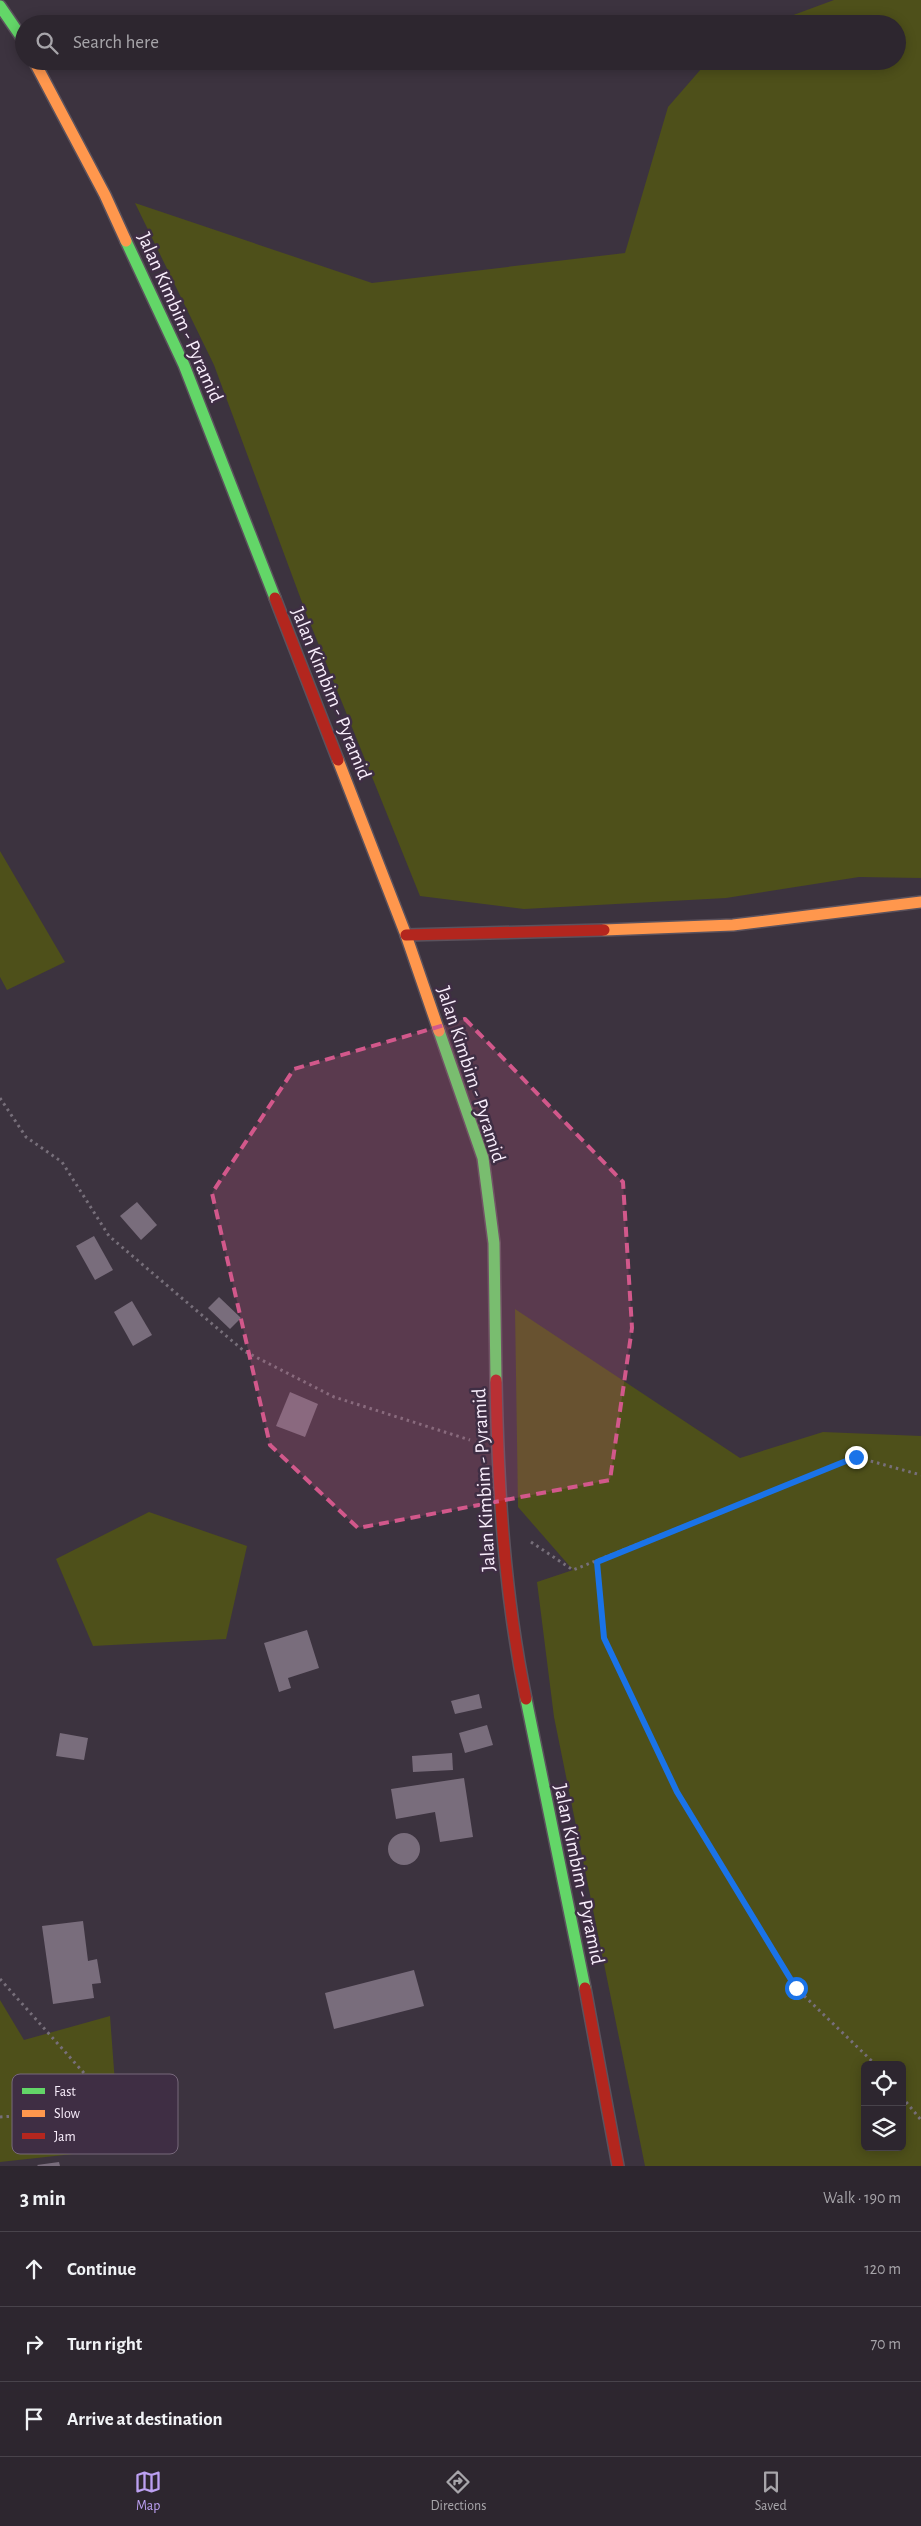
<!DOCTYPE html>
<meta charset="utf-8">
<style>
:root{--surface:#2d262f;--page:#352e37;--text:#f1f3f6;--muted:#a7a5aa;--line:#48434b;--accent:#bca0f2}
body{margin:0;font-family:"Alegreya Sans",sans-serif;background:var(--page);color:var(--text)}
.controls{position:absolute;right:15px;bottom:15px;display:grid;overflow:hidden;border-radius:8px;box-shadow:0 2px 12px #0003}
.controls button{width:45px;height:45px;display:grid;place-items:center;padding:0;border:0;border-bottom:1px solid var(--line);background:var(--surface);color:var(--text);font:25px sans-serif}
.stop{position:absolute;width:15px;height:15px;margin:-11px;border:4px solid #1a73e8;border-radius:50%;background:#fff}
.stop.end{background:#1a73e8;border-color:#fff;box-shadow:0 1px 5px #0008}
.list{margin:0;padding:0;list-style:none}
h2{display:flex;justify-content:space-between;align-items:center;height:65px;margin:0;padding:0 20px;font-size:21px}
h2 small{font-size:16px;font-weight:400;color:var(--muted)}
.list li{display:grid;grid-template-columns:32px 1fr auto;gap:15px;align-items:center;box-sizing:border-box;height:75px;padding:0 20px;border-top:1px solid var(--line)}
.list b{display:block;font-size:19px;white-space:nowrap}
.list em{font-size:16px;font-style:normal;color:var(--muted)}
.icon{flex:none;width:28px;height:28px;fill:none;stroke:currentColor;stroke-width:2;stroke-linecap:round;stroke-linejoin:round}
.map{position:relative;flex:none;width:921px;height:2166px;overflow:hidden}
.search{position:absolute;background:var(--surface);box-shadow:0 2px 12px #0003;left:15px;right:15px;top:15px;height:55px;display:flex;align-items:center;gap:12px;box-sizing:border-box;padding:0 18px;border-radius:28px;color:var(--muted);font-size:19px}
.sheet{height:290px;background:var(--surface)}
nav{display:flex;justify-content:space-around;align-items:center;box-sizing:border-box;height:70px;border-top:1px solid var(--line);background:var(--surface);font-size:14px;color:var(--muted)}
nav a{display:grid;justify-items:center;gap:2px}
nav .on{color:var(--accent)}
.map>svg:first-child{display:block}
</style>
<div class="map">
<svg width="921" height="2166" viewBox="0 0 921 2166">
<rect width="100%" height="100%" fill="#3c333f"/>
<g fill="#4e501a" fill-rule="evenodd">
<path d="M834,0h87v878l-62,-1 -133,21 -202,11 -104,-13 -114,-283 -92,-248 -79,-162 237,80 253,-30 43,-146 40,-46h189v-37h-128z"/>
<path d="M0,851l65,111 -58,28 -7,-13z"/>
<path d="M515,1309l225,149 83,-26 98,4v730h-276l-91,-449 -17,-135 36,-12 -55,-63zM865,2065h37v82h-37z"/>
<path d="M149,1512l98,34 -21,93 -133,7 -37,-87z"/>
<path d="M0,2000l24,40 86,-24 7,94 11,38 -128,14z"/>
</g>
<g fill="#796d7c">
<path d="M137,1202l20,23 -16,15 -21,-24z"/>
<path d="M94,1236l19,34 -18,10 -19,-34z"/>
<path d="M219,1297l22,21 -11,11 -22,-21z"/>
<path d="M132,1301l20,34 -19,11 -19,-34z"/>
<path d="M290,1392l28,12 -13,33 -29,-11z"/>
<path d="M307,1630l12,38 -31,10 3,10 -12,4 -15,-49z"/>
<path d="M479,1694l3,14 -27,6 -4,-13z"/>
<path d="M487,1725l6,20 -28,8 -6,-20z"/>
<path d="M60,1733l28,5 -4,22 -28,-4z"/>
<path d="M452,1753l1,17 -40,2 -1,-16z"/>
<path d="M464,1778l9,59 -33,5 -5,-30 -39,7 -5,-30z"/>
<circle cx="404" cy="1849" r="16"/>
<path d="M83,1921l5,40 9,-2 4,24 -9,1 2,14 -41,6 -11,-78z"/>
<path d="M414,1970l10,36 -90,23 -9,-36z"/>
<path d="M59,2162l1,4h-22l-1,-1z"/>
</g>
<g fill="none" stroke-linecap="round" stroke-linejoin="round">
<g stroke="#5b525d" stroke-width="14">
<g id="fast">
<path d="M0,6l24,35"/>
<path d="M126,241l58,124 91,233"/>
<path d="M439,1031l44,127 11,85 2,137"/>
<path d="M526,1699l59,289"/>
</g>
</g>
<g stroke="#5b525d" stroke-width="14">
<g id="slow">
<path d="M34,61l71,134 21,46"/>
<path d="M338,760l68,175 33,96"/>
<path d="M604,930l129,-5 188,-23"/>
</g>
</g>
<g stroke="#5b525d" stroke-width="14">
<g id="jam">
<path d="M275,598l63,162"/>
<path d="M406,935l198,-5"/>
<path d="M496,1380c2,107 8,213 30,319"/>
<path d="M585,1988l33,178"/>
</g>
</g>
<g stroke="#776f7a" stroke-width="3" stroke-dasharray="2.5 4" stroke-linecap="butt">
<path d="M0,1098l26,39 36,25 47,74 135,115 90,46 136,43"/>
<path d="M531,1542l42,28 283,-113 65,18"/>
<path d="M597,1562l7,77 73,153 119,196 80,77"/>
<path d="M0,1979l117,131"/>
<path d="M902,2097l19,23"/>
<path d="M0,2117l117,-7"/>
</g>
<use href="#fast" stroke="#63d668" stroke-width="11"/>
<use href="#slow" stroke="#ff974d" stroke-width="11"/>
<use href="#jam" stroke="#b3261e" stroke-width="11"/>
</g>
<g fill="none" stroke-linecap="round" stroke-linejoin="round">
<path stroke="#1a73e8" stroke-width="6" d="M796,1988l-119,-196 -73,-154 -7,-76 259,-105"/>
</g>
<path fill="#d2588b" fill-opacity="0.2" stroke="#d2588b" stroke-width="4" stroke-dasharray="10 6" stroke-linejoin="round" d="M465,1019l158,163 9,146 -22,152 -252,48 -88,-83 -58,-252 82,-124z"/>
<g text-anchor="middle" stroke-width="5" stroke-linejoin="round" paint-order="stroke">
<g font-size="20" fill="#f9eefc" stroke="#3f2e44">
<text transform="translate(181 317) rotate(66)" y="7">Jalan Kimbim - Pyramid</text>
<text transform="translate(332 693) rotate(68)" y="7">Jalan Kimbim - Pyramid</text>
<text transform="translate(472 1074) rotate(72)" y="7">Jalan Kimbim - Pyramid</text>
<text transform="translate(483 1480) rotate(-93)" y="7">Jalan Kimbim - Pyramid</text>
<text transform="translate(580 1874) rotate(78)" y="7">Jalan Kimbim - Pyramid</text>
</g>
</g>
<rect x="12" y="2074" width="166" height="80" rx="8" fill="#3f2e44" stroke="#77687b" stroke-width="1"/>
<rect x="22" y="2088" width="23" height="6" fill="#63d668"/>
<rect x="22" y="2110" width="23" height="7" fill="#ff974d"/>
<rect x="22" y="2133" width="23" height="6" fill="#b3261e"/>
<g font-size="14" fill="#f9eefc">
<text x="54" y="2096">Fast</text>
<text x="54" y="2118">Slow</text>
<text x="54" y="2141">Jam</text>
</g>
</svg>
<div class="controls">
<button><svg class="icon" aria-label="locate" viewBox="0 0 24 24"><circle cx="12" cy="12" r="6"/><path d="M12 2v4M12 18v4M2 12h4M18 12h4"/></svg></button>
<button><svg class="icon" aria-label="layers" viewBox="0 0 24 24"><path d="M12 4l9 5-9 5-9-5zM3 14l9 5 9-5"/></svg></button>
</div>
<div class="stop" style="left:796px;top:1988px"></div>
<div class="stop end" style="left:856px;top:1457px"></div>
<div class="search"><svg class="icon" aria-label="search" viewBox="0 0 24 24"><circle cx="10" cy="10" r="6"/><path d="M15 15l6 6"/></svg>Search here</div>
</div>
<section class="sheet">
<h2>3 min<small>Walk · 190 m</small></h2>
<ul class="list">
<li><svg class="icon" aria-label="ahead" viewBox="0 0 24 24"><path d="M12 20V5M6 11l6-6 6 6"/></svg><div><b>Continue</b></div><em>120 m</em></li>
<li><svg class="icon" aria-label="right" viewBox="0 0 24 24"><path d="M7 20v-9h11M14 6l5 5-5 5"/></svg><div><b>Turn right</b></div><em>70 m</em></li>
<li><svg class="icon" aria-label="arrive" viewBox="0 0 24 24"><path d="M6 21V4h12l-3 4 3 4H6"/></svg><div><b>Arrive at destination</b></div></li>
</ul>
</section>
<nav>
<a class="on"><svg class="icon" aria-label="map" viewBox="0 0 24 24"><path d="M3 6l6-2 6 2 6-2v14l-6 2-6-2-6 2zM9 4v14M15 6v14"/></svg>Map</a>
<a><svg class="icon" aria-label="directions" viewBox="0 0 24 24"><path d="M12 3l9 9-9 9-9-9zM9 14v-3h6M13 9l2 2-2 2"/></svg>Directions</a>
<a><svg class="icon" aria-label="saved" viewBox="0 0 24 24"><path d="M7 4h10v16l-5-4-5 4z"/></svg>Saved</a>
</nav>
